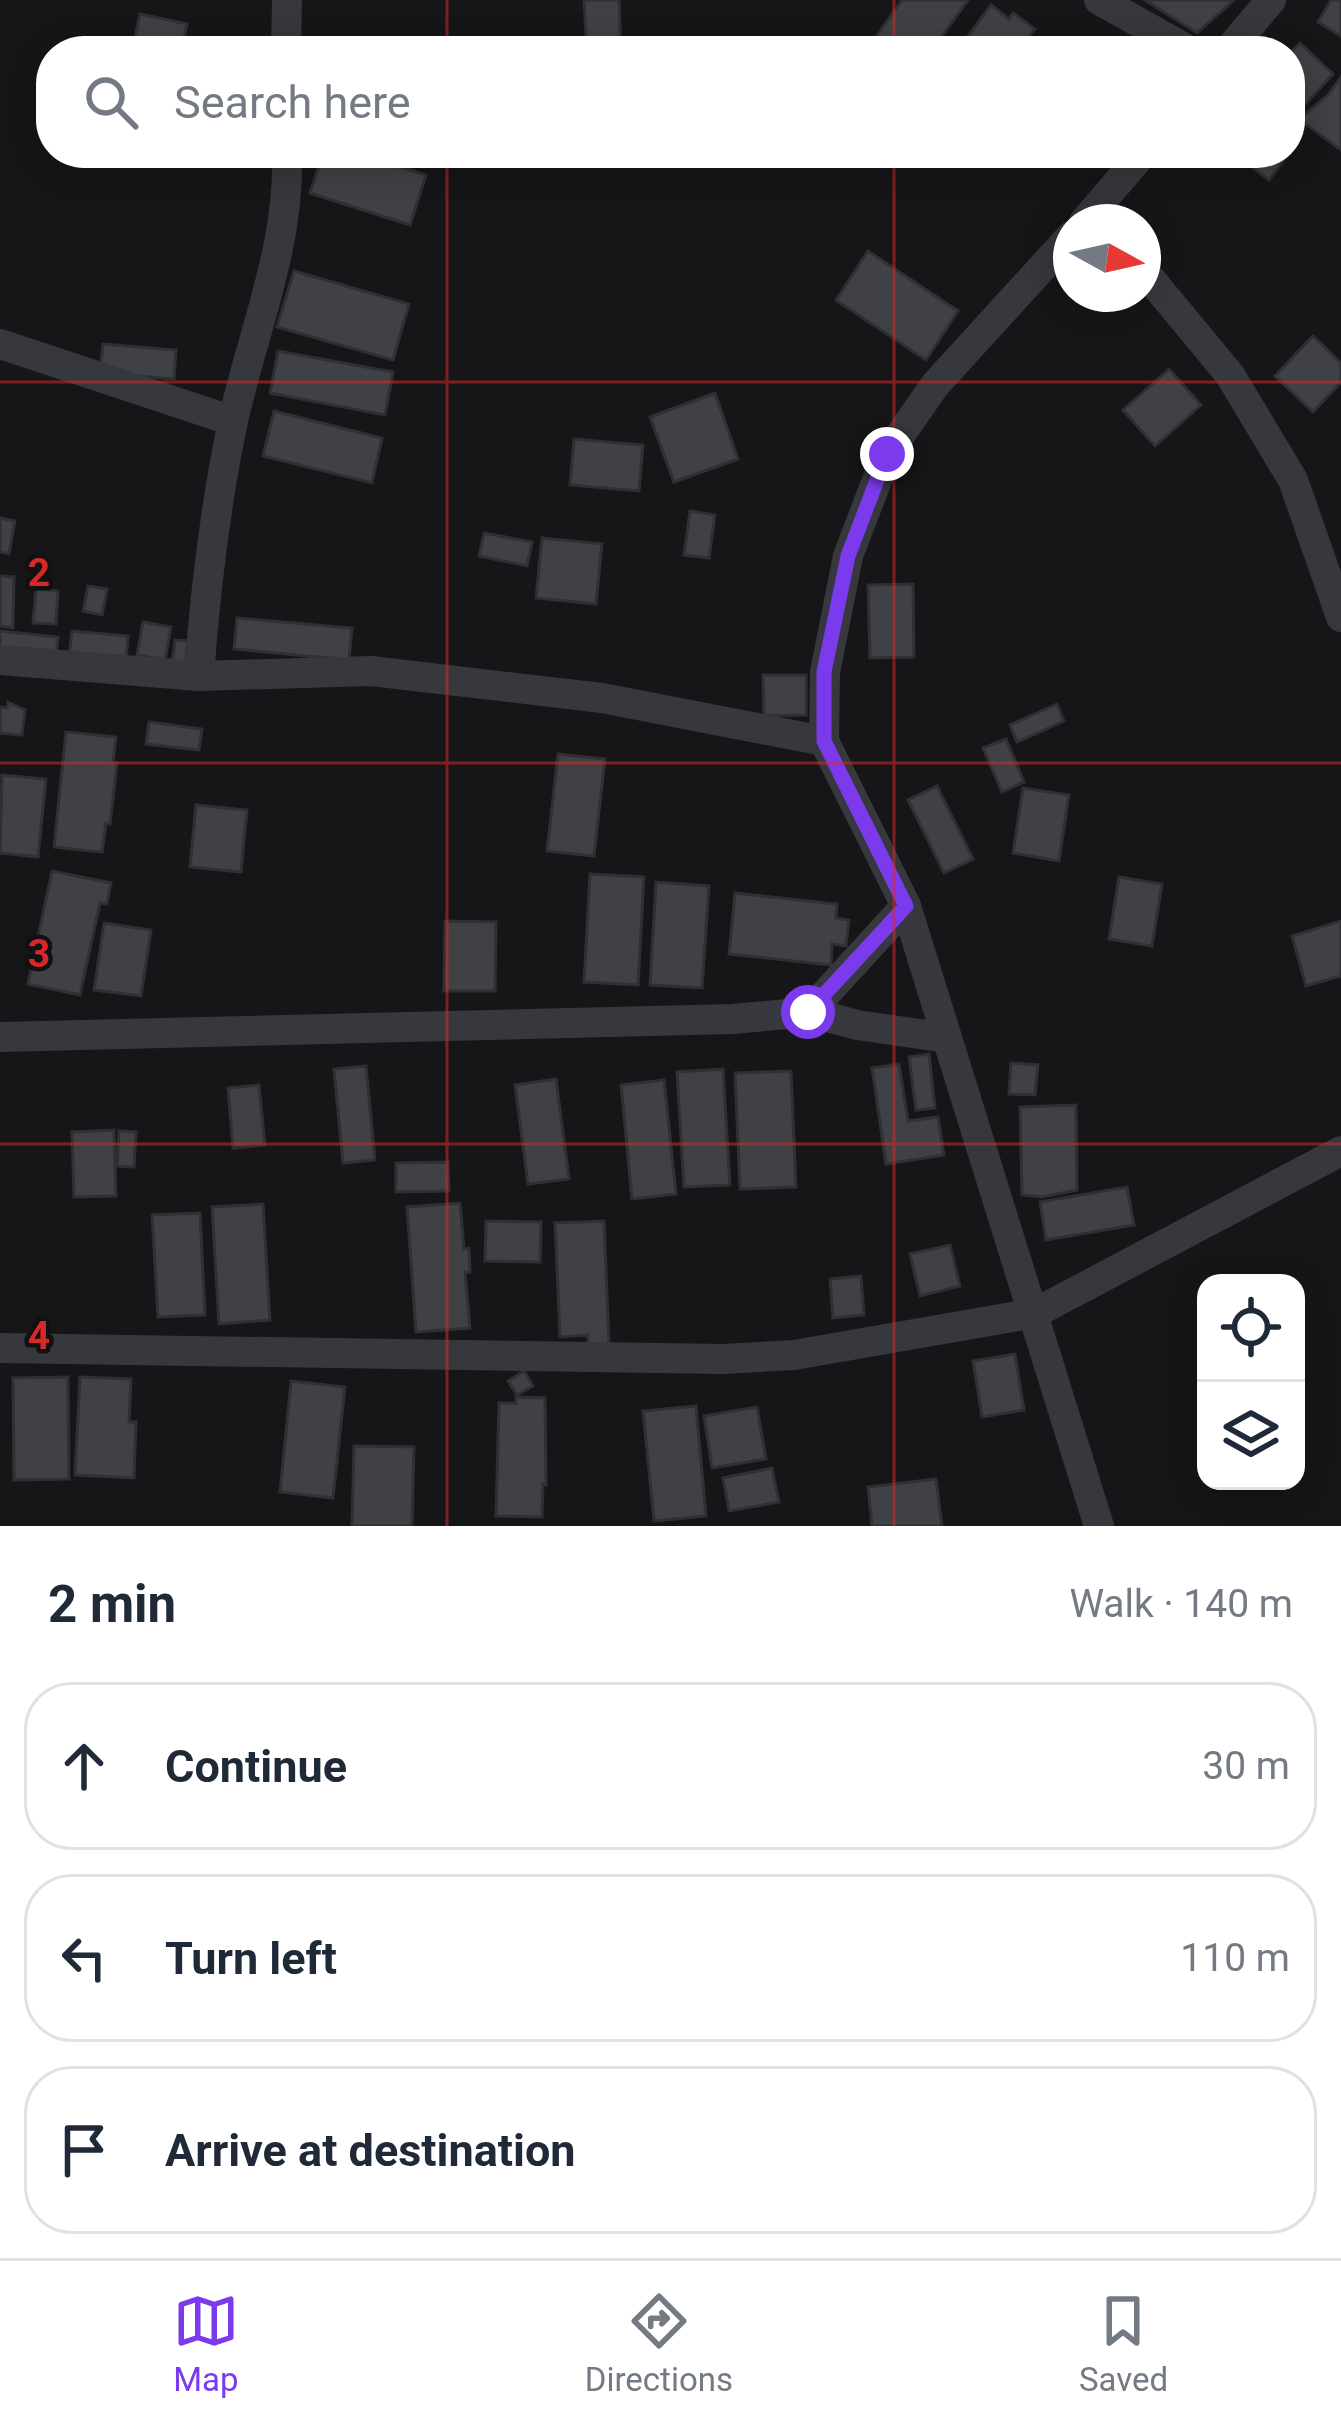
<!DOCTYPE html>
<meta charset="utf-8">
<style>
:root{--surface:#fff;--page:#f6f6f7;--text:#1f2937;--muted:#747a83;--line:#e0e1e3;--accent:#7c3aed}
body{margin:0;font-family:Roboto,sans-serif;background:var(--page);color:var(--text)}
.controls{position:absolute;right:36px;bottom:36px;display:grid;overflow:hidden;border-radius:24px;box-shadow:0 6px 30px #0003}
.controls button{width:108px;height:108px;display:grid;place-items:center;padding:0;border:0;border-bottom:3px solid var(--line);background:var(--surface);color:var(--text);font:60px sans-serif}
.compass{position:absolute;left:1053px;top:204px;width:108px;height:108px;border-radius:50%;background:var(--surface);box-shadow:0 6px 30px #0003;rotate:98deg}
.stop{position:absolute;width:36px;height:36px;margin:-27px;border:9px solid #7c3aed;border-radius:50%;background:#fff}
.stop.end{background:#7c3aed;border-color:#fff;box-shadow:0 3px 12px #0008}
.list{margin:0;padding:0;list-style:none}
h2{display:flex;justify-content:space-between;align-items:center;height:156px;margin:0;padding:0 48px;font-size:51px}
h2 small{font-size:39px;font-weight:400;color:var(--muted)}
.list li{display:grid;grid-template-columns:78px 1fr auto;gap:36px;align-items:center;box-sizing:border-box;height:168px;margin:0 24px 24px;padding:0 24px;border:3px solid var(--line);border-radius:48px}
.list b{display:block;font-size:45px;white-space:nowrap}
.list em{font-size:39px;font-style:normal;color:var(--muted)}
.icon{flex:none;width:66px;height:66px;fill:none;stroke:currentColor;stroke-width:2;stroke-linecap:round;stroke-linejoin:round}
.map{position:relative;flex:none;width:1341px;height:1526px;overflow:hidden}
.search{position:absolute;background:var(--surface);box-shadow:0 6px 30px #0003;left:36px;right:36px;top:36px;height:132px;display:flex;align-items:center;gap:30px;box-sizing:border-box;padding:0 42px;border-radius:48px;color:var(--muted);font-size:45px}
.sheet{height:732px;background:var(--surface)}
nav{display:flex;justify-content:space-around;align-items:center;box-sizing:border-box;height:168px;border-top:3px solid var(--line);background:var(--surface);font-size:33px;color:var(--muted)}
nav a{display:grid;justify-items:center;gap:6px}
nav .on{color:var(--accent)}
.map>svg:first-child{display:block}
</style>
<div class="map">
<svg width="1341" height="1526" viewBox="0 0 1341 1526">
<rect width="100%" height="100%" fill="#161618"/>
<g fill="#404145" stroke="#303034" stroke-width="3">
<path d="M584,0h35l2,51h-34z"/>
<path d="M902,0h66l-37,51h-35l-20,-14z"/>
<path d="M1145,0h89l-37,33z"/>
<path d="M1331,0h10v36l-23,-14z"/>
<path d="M991,5l18,14 4,-6 22,16 -17,22h-61z"/>
<path d="M140,14l47,10 -6,27h-49z"/>
<path d="M1300,43l33,31 -33,36 -10,-10v-47z"/>
<path d="M1341,77v73l-42,-31 29,-24z"/>
<path d="M323,153h33l70,22 -16,50 -100,-32z"/>
<path d="M1233,153h56l-20,27z"/>
<path d="M868,251l90,60 -32,49 -90,-60z"/>
<path d="M294,271l115,33 -16,56 -116,-33z"/>
<path d="M1313,336l28,27v19l-28,30 -38,-36z"/>
<path d="M103,344l73,6 -2,29 -74,-6z"/>
<path d="M278,351l115,21 -8,43 -115,-22z"/>
<path d="M1169,369l32,36 -46,41 -32,-36z"/>
<path d="M715,393l23,66 -64,23 -24,-65z"/>
<path d="M274,411l108,27 -10,45 -109,-27z"/>
<path d="M574,439l69,6 -4,46 -69,-6z"/>
<path d="M690,511l25,4 -6,43 -25,-3z"/>
<path d="M0,518l15,3 -6,33 -9,-2z"/>
<path d="M484,533l48,9 -5,24 -48,-10z"/>
<path d="M542,538l60,6 -6,60 -60,-6z"/>
<path d="M0,576l14,1 -1,51 -13,-2z"/>
<path d="M913,584l1,73 -44,1 -2,-73z"/>
<path d="M88,586l19,3 -5,26 -19,-4z"/>
<path d="M36,589l22,2 -2,33 -23,-1z"/>
<path d="M237,618l115,10 -3,32 -115,-11z"/>
<path d="M143,622l28,5 -6,33 -28,-5z"/>
<path d="M0,631l58,6 -2,17 -56,-6z"/>
<path d="M72,631l56,5 -2,25 -57,-5z"/>
<path d="M175,640l13,1 -3,25 -13,-1z"/>
<path d="M763,675h43v40l-42,1z"/>
<path d="M8,702l17,8 -3,25 -22,-2v-26l7,1z"/>
<path d="M1057,704l7,17 -47,21 -7,-17z"/>
<path d="M149,722l53,7 -3,21 -53,-6z"/>
<path d="M66,732l50,5 -3,25 4,1 -7,61 -4,-1 -4,29 -48,-5z"/>
<path d="M1006,739l18,43 -22,10 -19,-44z"/>
<path d="M558,754l47,5 -11,97 -47,-5z"/>
<path d="M2,775l44,4 -8,78 -38,-4z"/>
<path d="M937,786l36,73 -29,14 -36,-73z"/>
<path d="M1023,788l46,7 -10,66 -46,-8z"/>
<path d="M196,805l51,5 -6,62 -51,-5z"/>
<path d="M52,871l59,12 -4,21 -7,-1 -20,92 -52,-11z"/>
<path d="M590,874l54,3 -6,108 -54,-3z"/>
<path d="M1119,877l43,7 -10,62 -43,-7z"/>
<path d="M656,882l53,4 -7,102 -52,-3z"/>
<path d="M735,893l102,11 -1,14 13,2 -3,26 -14,-2 -1,21 -102,-11z"/>
<path d="M445,921l51,1 -1,69h-51z"/>
<path d="M1341,921v55l-35,10 -14,-50z"/>
<path d="M104,923l47,7 -10,66 -47,-6z"/>
<path d="M929,1054l6,54 -19,2 -7,-53z"/>
<path d="M1011,1063l27,2 -3,30 -26,-1z"/>
<path d="M899,1064l9,57 30,-4 6,38 -58,9 -14,-96z"/>
<path d="M366,1066l9,94 -32,3 -9,-94z"/>
<path d="M723,1069l7,116 -46,2 -7,-115z"/>
<path d="M791,1071l5,116 -56,2 -5,-116z"/>
<path d="M556,1079l13,100 -41,5 -13,-99z"/>
<path d="M664,1080l12,114 -44,5 -11,-114z"/>
<path d="M259,1085l6,60 -32,3 -5,-60z"/>
<path d="M1076,1105l1,85 -35,7 -20,-2 -2,-88z"/>
<path d="M114,1130l2,66 -42,1 -2,-65z"/>
<path d="M119,1131l17,1 -2,35 -17,-1z"/>
<path d="M448,1162l1,29 -53,1v-29z"/>
<path d="M1127,1187l7,38 -88,15 -6,-38z"/>
<path d="M460,1203l4,46 5,-1 1,24h-5l5,56 -54,4 -9,-125z"/>
<path d="M263,1204l7,116 -51,4 -7,-117z"/>
<path d="M200,1213l5,102 -47,2 -6,-102z"/>
<path d="M486,1221l55,1 -1,40 -55,-1z"/>
<path d="M604,1221l5,123 -21,1v-10l-28,2 -5,-114z"/>
<path d="M950,1245l10,41 -40,10 -10,-42z"/>
<path d="M861,1276l3,39 -31,3 -3,-39z"/>
<path d="M1015,1354l9,56 -42,7 -9,-56z"/>
<path d="M524,1371l9,15 -16,9 -9,-14z"/>
<path d="M68,1377l1,102 -55,1 -1,-102z"/>
<path d="M80,1377l51,2 -2,43h7l-2,56 -59,-3z"/>
<path d="M291,1381l54,6 -12,111 -53,-6z"/>
<path d="M516,1397l29,1 1,87 -3,-1 -1,33 -46,-1 3,-113h17z"/>
<path d="M696,1406l10,110 -52,5 -11,-110z"/>
<path d="M757,1407l9,52 -54,9 -8,-52z"/>
<path d="M354,1446l60,1 -2,79h-60z"/>
<path d="M772,1468l7,34 -50,9 -6,-33z"/>
<path d="M936,1479l6,47h-70l-4,-39z"/>
</g>
<g fill="none" stroke-linecap="round" stroke-linejoin="round">
<g stroke="#37383d" stroke-width="30">
<path d="M1099,0l91,51"/>
<path d="M286,51l1,-51"/>
<path d="M1228,51l43,-51"/>
<path d="M1084,222l59,-69"/>
<path d="M1071,236l-136,149 -48,69 -39,102 -23,116 -1,69 82,165 193,620"/>
<path d="M1143,270l87,105 63,105 48,137"/>
<path d="M0,344l233,77"/>
<path d="M0,660l199,16 172,-5 231,27 222,43"/>
<path d="M199,676c6,-83 17,-174 34,-255 20,-90 57,-174 54,-268"/>
<path d="M809,1012l97,-106"/>
<path d="M0,1037l732,-18 77,-7 48,13 90,13"/>
<path d="M0,1348l723,11 71,-4 241,-42 306,-162"/>
</g>
</g>
<g fill="none" stroke-linecap="round" stroke-linejoin="round">
<path stroke="#7c3aed" stroke-width="15" d="M808,1012l98,-106 -82,-165v-69l24,-116 39,-102"/>
</g>
<path fill="none" stroke="#d62828" stroke-width="3" stroke-opacity="0.55" d="M447,0v51M894,0v51M447,153v1373M894,153v1373M0,382h1341M0,763h1341M0,1144h1341"/>
<g font-size="39" text-anchor="middle" font-weight="bold" fill="#d62828" stroke="#111113" stroke-width="9" stroke-linejoin="round" paint-order="stroke">
<text x="39" y="586">2</text>
<text x="39" y="967">3</text>
<text x="39" y="1349">4</text>
</g>
</svg>
<div class="controls">
<button><svg class="icon" aria-label="locate" viewBox="0 0 24 24"><circle cx="12" cy="12" r="6"/><path d="M12 2v4M12 18v4M2 12h4M18 12h4"/></svg></button>
<button><svg class="icon" aria-label="layers" viewBox="0 0 24 24"><path d="M12 4l9 5-9 5-9-5zM3 14l9 5 9-5"/></svg></button>
</div>
<svg class="compass" viewBox="-18 -18 36 36"><path d="M0-13l5 13h-10z" fill="#e53935"/><path d="M0 13l5-13h-10z" fill="#747a83"/></svg>
<div class="stop" style="left:808px;top:1012px"></div>
<div class="stop end" style="left:887px;top:454px"></div>
<div class="search"><svg class="icon" aria-label="search" viewBox="0 0 24 24"><circle cx="10" cy="10" r="6"/><path d="M15 15l6 6"/></svg>Search here</div>
</div>
<section class="sheet">
<h2>2 min<small>Walk · 140 m</small></h2>
<ul class="list">
<li><svg class="icon" aria-label="ahead" viewBox="0 0 24 24"><path d="M12 20V5M6 11l6-6 6 6"/></svg><div><b>Continue</b></div><em>30 m</em></li>
<li><svg class="icon" aria-label="left" viewBox="0 0 24 24"><path d="M17 20v-9H6M10 6l-5 5 5 5"/></svg><div><b>Turn left</b></div><em>110 m</em></li>
<li><svg class="icon" aria-label="arrive" viewBox="0 0 24 24"><path d="M6 21V4h12l-3 4 3 4H6"/></svg><div><b>Arrive at destination</b></div></li>
</ul>
</section>
<nav>
<a class="on"><svg class="icon" aria-label="map" viewBox="0 0 24 24"><path d="M3 6l6-2 6 2 6-2v14l-6 2-6-2-6 2zM9 4v14M15 6v14"/></svg>Map</a>
<a><svg class="icon" aria-label="directions" viewBox="0 0 24 24"><path d="M12 3l9 9-9 9-9-9zM9 14v-3h6M13 9l2 2-2 2"/></svg>Directions</a>
<a><svg class="icon" aria-label="saved" viewBox="0 0 24 24"><path d="M7 4h10v16l-5-4-5 4z"/></svg>Saved</a>
</nav>
